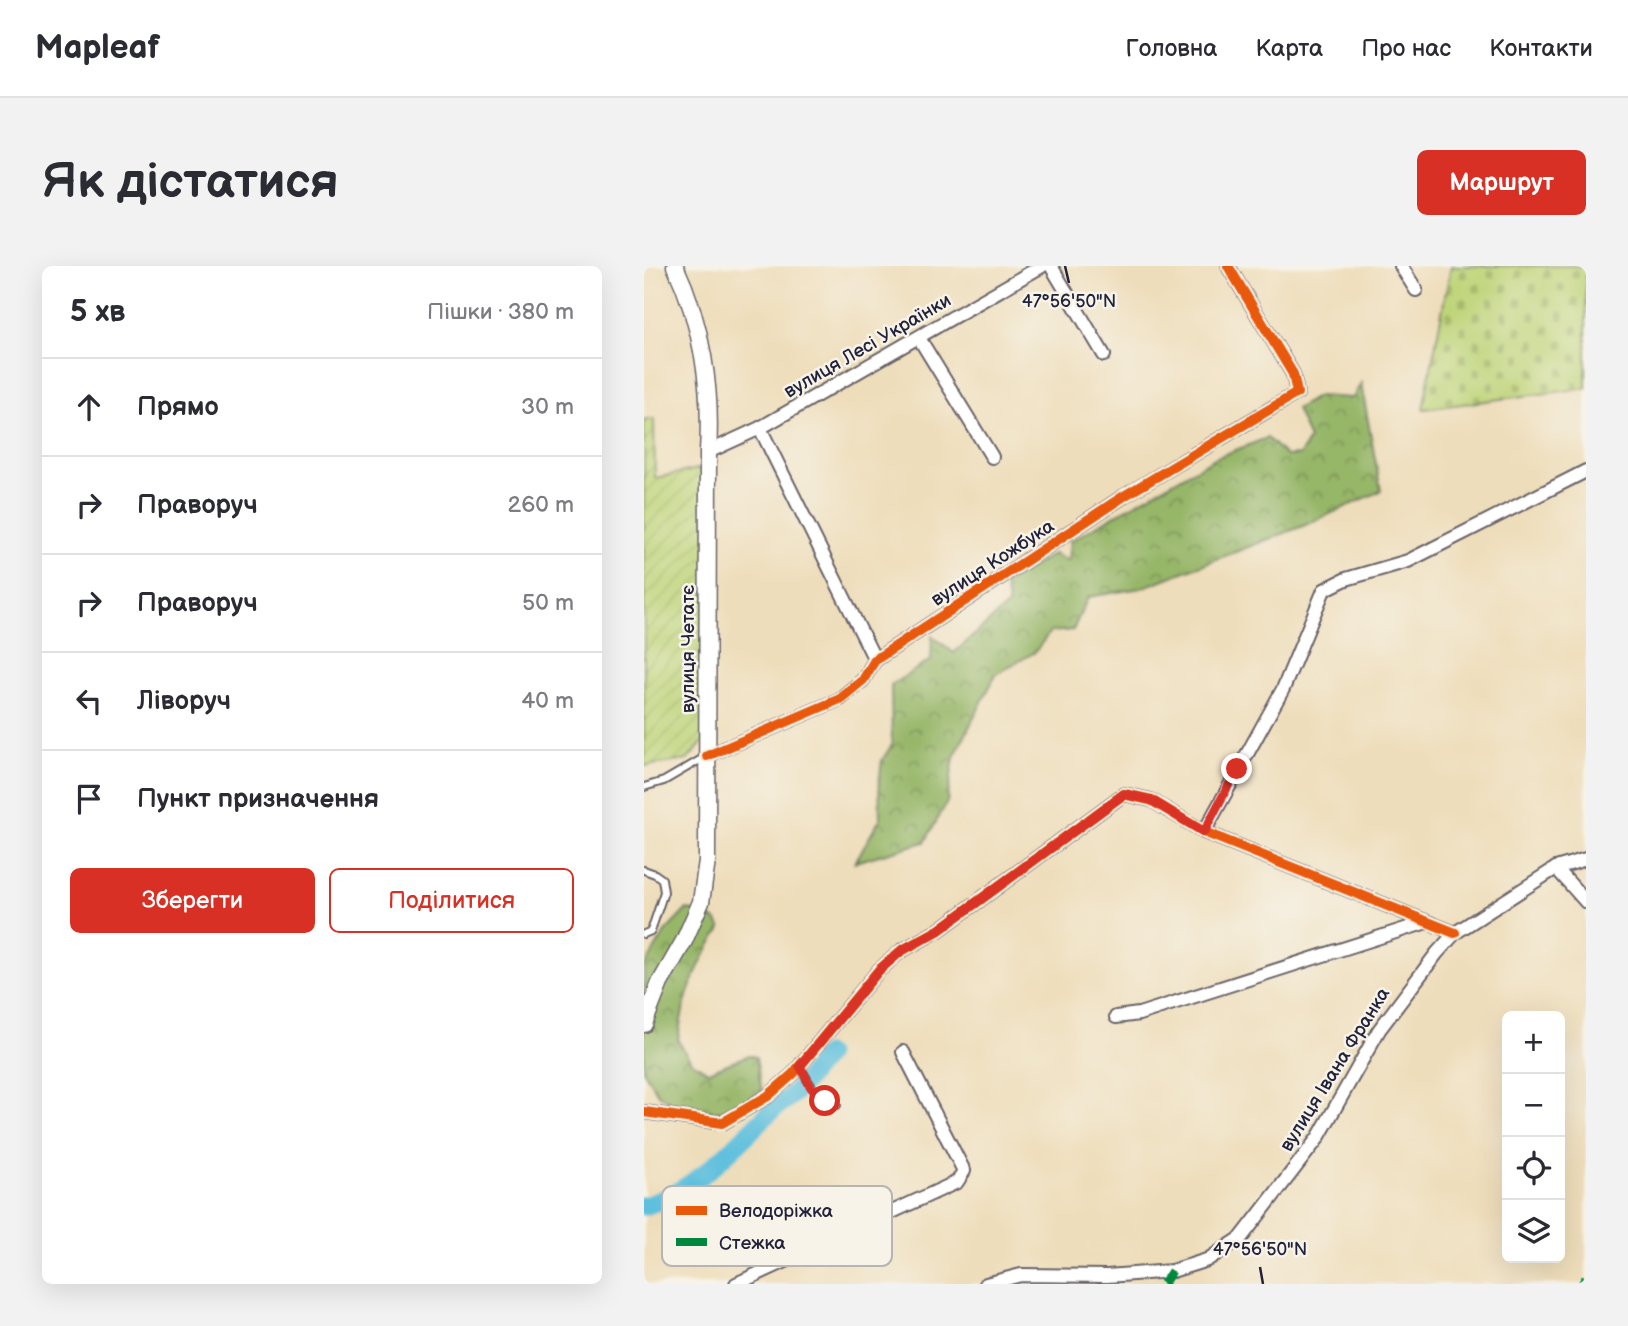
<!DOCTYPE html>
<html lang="uk">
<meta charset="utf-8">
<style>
:root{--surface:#fff;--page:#f2f2f3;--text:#2b2b33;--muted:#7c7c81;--line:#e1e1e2;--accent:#d93025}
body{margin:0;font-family:"Balsamiq Sans",sans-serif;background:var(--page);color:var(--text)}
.controls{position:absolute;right:21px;bottom:21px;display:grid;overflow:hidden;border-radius:10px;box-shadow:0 7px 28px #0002}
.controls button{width:63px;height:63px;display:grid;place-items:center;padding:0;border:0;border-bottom:2px solid var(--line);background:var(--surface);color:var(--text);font:35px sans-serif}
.stop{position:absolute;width:21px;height:21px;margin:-16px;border:5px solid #d93025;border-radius:50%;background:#fff}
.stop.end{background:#d93025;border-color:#fff;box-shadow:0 2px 7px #0008}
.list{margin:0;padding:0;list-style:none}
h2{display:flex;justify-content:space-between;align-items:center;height:91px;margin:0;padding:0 28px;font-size:30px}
h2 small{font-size:23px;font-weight:400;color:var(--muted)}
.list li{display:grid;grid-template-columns:46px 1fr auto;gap:21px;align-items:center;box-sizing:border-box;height:98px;padding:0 28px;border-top:2px solid var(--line)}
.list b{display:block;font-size:26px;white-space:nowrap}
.list em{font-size:23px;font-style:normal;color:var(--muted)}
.actions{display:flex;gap:14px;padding:21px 28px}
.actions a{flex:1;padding:16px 0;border:2px solid var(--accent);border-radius:10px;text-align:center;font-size:24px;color:var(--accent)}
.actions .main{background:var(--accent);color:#fff}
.icon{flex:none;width:38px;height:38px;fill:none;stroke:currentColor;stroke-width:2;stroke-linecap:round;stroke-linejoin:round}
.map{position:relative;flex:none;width:942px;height:1018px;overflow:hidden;border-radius:10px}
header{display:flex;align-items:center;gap:42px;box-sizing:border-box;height:98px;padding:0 35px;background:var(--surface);border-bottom:2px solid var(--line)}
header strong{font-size:33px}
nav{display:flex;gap:38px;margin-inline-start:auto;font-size:24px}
.intro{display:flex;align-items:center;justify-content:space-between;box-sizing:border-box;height:168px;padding:0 42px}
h1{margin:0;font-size:49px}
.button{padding:18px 32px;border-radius:10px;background:var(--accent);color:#fff;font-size:24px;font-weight:700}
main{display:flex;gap:42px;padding:0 42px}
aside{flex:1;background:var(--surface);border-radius:10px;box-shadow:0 7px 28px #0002}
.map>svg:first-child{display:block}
</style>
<header>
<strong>Mapleaf</strong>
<nav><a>Головна</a><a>Карта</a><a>Про нас</a><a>Контакти</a></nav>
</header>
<div class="intro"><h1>Як дістатися</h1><a class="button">Маршрут</a></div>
<main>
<aside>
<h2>5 хв<small>Пішки · 380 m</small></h2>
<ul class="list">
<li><svg class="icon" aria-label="ahead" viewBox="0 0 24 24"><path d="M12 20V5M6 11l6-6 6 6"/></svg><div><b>Прямо</b></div><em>30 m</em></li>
<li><svg class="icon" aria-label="right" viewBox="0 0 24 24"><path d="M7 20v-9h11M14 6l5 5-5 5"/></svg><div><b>Праворуч</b></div><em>260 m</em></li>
<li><svg class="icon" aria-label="right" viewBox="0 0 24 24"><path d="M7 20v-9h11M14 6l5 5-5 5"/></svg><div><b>Праворуч</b></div><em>50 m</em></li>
<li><svg class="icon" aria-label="left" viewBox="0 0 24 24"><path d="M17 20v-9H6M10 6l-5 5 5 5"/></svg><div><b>Ліворуч</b></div><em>40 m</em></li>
<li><svg class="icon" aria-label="arrive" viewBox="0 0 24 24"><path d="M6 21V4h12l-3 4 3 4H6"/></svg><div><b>Пункт призначення</b></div></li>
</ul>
<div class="actions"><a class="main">Зберегти</a><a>Поділитися</a></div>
</aside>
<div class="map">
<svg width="942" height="1018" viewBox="0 0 942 1018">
<defs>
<pattern id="forest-crowns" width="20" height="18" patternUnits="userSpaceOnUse" patternTransform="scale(1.75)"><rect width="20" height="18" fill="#96b668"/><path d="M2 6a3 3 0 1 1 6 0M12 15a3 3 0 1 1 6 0" fill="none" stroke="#7a9457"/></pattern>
<pattern id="cemetery-stones" width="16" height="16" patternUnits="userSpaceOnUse" patternTransform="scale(1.75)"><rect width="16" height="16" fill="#bed478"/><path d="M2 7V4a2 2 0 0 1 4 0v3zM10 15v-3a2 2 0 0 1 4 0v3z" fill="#a3b669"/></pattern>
<pattern id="garden-furrows" width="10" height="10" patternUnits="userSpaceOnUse" patternTransform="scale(1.75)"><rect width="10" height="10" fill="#bed478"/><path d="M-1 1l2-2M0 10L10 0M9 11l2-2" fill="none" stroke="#a3b669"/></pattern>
</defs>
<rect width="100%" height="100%" fill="#f7f3e8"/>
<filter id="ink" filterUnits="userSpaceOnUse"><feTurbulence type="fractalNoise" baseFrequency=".0143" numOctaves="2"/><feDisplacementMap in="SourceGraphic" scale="14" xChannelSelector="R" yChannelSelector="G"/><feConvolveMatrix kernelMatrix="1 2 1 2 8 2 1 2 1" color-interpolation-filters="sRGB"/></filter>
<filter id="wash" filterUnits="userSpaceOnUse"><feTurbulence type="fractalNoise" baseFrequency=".00686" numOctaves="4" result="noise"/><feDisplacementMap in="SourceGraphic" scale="28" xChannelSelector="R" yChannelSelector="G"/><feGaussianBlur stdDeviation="1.57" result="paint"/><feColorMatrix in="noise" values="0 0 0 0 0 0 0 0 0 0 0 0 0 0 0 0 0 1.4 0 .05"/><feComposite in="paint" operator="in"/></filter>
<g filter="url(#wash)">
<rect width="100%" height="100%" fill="#eeddba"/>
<g fill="url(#forest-crowns)" stroke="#5c6c52" stroke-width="2">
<path d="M717,117l20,108 -78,35 -162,62 -53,9 -15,33 -23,2 -15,20 -39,22 -42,83 -7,45 -22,40 -70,20 25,-43 -1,-36 3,-23 10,-15 -1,-60 40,-25 1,-24 22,17 55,-49 -5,-19 49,-31 15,7 2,-20 145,-83 52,-20 19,18 14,-1 9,-16 -13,-30 22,-13 35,2z"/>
<path d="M43,643l29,11 5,9c-25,35 -39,70 -43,112l13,20 17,11 41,-17 7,2 6,35 -30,18 -30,2 -27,-7 -17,-11 -14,-22v-104l21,-36z"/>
</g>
<path fill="url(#cemetery-stones)" stroke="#707b5a" stroke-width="2" d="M807,0h135v122l-163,21z"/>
<path fill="url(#garden-furrows)" stroke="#707b5a" stroke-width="2" d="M10,153l1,59 53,-11 -2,272 -19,21 -43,6v-346z"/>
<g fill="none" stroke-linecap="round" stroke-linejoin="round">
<path stroke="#5fc0dd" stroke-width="19" d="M0,940c50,-14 89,-58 125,-93 8,-7 17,-13 25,-20 12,-11 21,-25 32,-38"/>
</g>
</g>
<g filter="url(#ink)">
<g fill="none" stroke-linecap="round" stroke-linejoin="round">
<g stroke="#696367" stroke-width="10">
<g id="service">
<path d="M0,521l20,-6 41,-24"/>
<path d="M0,604l11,4 7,5 2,13 -13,39 -7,3"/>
<path d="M156,800c9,18 17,33 37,39"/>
</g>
</g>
<g stroke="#696367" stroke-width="16">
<g id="minor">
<path d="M407,0l53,89"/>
<path d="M757,0l15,24"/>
<path d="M275,72l73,119"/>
<path d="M116,162l115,232"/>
<path d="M64,186l52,-24 282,-162"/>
<path d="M63,490l133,-57 23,-19 12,-20 249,-164 173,-103 -4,-19 -65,-108"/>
<path d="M560,566l79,-143 41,-99 22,-11 62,-18 178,-90"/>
<path d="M912,602l30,34"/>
<path d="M472,751l23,-3 288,-92"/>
<path d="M0,846l78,11 46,-27 25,-22 86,-104 22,-19 38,-21 185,-136 27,6 53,32 251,101"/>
<path d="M92,1018l221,-102 7,-11 -61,-119"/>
<path d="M342,1018l35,-9 86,1 65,-5 35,-11 34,-22 77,-100 61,-108 58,-77 18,-20 101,-65 30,-9"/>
</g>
</g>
<g stroke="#696367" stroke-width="19">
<path id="tertiary" d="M0,758l16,-41 24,-42 17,-39 6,-41 1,-409c4,-63 -6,-129 -33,-186"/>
</g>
<use href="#service" stroke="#fff" stroke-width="6"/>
<use href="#minor" stroke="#fff" stroke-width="12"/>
<use href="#tertiary" stroke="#fff" stroke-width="16"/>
<g stroke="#00873e" stroke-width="9" stroke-dasharray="18 9" stroke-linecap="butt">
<path d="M519,1018l9,-13"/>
<path d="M938,1018l4,-6"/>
</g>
<g stroke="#f7f3e8" stroke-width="15">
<g id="cycleway">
<path d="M63,490l133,-57 23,-19 12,-20 249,-164 173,-103 -4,-19 -65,-108"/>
<path d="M0,846l78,11 46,-27 25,-22 86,-104 22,-19 38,-21 185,-136 27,6 53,32 251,101"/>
</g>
</g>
<use href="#cycleway" stroke="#e8590c" stroke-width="10"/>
</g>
</g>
<g fill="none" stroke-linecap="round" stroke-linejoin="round" filter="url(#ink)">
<path stroke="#d93025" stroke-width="9" d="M181,835l-14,-14 -11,-21 79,-96 22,-19 38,-21 185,-136 27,6 53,32 33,-63"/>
</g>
<path fill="none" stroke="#22223b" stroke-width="2.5" d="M421,0l4,17M616,1001l3,17"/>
<g text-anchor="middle" stroke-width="5" stroke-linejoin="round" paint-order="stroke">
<g font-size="19" fill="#22223b" stroke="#f7f3e8">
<text transform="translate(223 79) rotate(-30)" y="7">вулиця Лесі Українки</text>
<text transform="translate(348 296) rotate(-33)" y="7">вулиця Кожбука</text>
<text transform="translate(43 383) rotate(-90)" y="7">вулиця Четатє</text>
<text transform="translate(690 803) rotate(-58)" y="7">вулиця Івана Франка</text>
</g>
</g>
<rect x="18" y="920" width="230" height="80" rx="10" fill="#f7f3e8" stroke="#b7b4b4" stroke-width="2"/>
<rect x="32" y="940" width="31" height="9" fill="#e8590c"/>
<rect x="32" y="972" width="31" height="8" fill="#00873e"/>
<g font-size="19" fill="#22223b">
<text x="75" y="951">Велодоріжка</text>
<text x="75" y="983">Стежка</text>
</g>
<g font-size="18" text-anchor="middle" fill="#22223b" stroke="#f7f3e8" stroke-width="5" stroke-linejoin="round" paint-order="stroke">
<text x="425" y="41">47°56'50"N</text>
<text x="616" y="989">47°56'50"N</text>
</g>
</svg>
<div class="controls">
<button>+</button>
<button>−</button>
<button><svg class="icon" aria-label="locate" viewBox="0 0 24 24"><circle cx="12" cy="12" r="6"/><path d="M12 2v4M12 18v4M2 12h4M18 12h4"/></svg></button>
<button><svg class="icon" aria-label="layers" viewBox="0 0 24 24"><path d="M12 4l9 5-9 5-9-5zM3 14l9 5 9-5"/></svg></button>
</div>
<div class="stop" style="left:181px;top:835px"></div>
<div class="stop end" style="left:593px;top:503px"></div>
</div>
</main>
